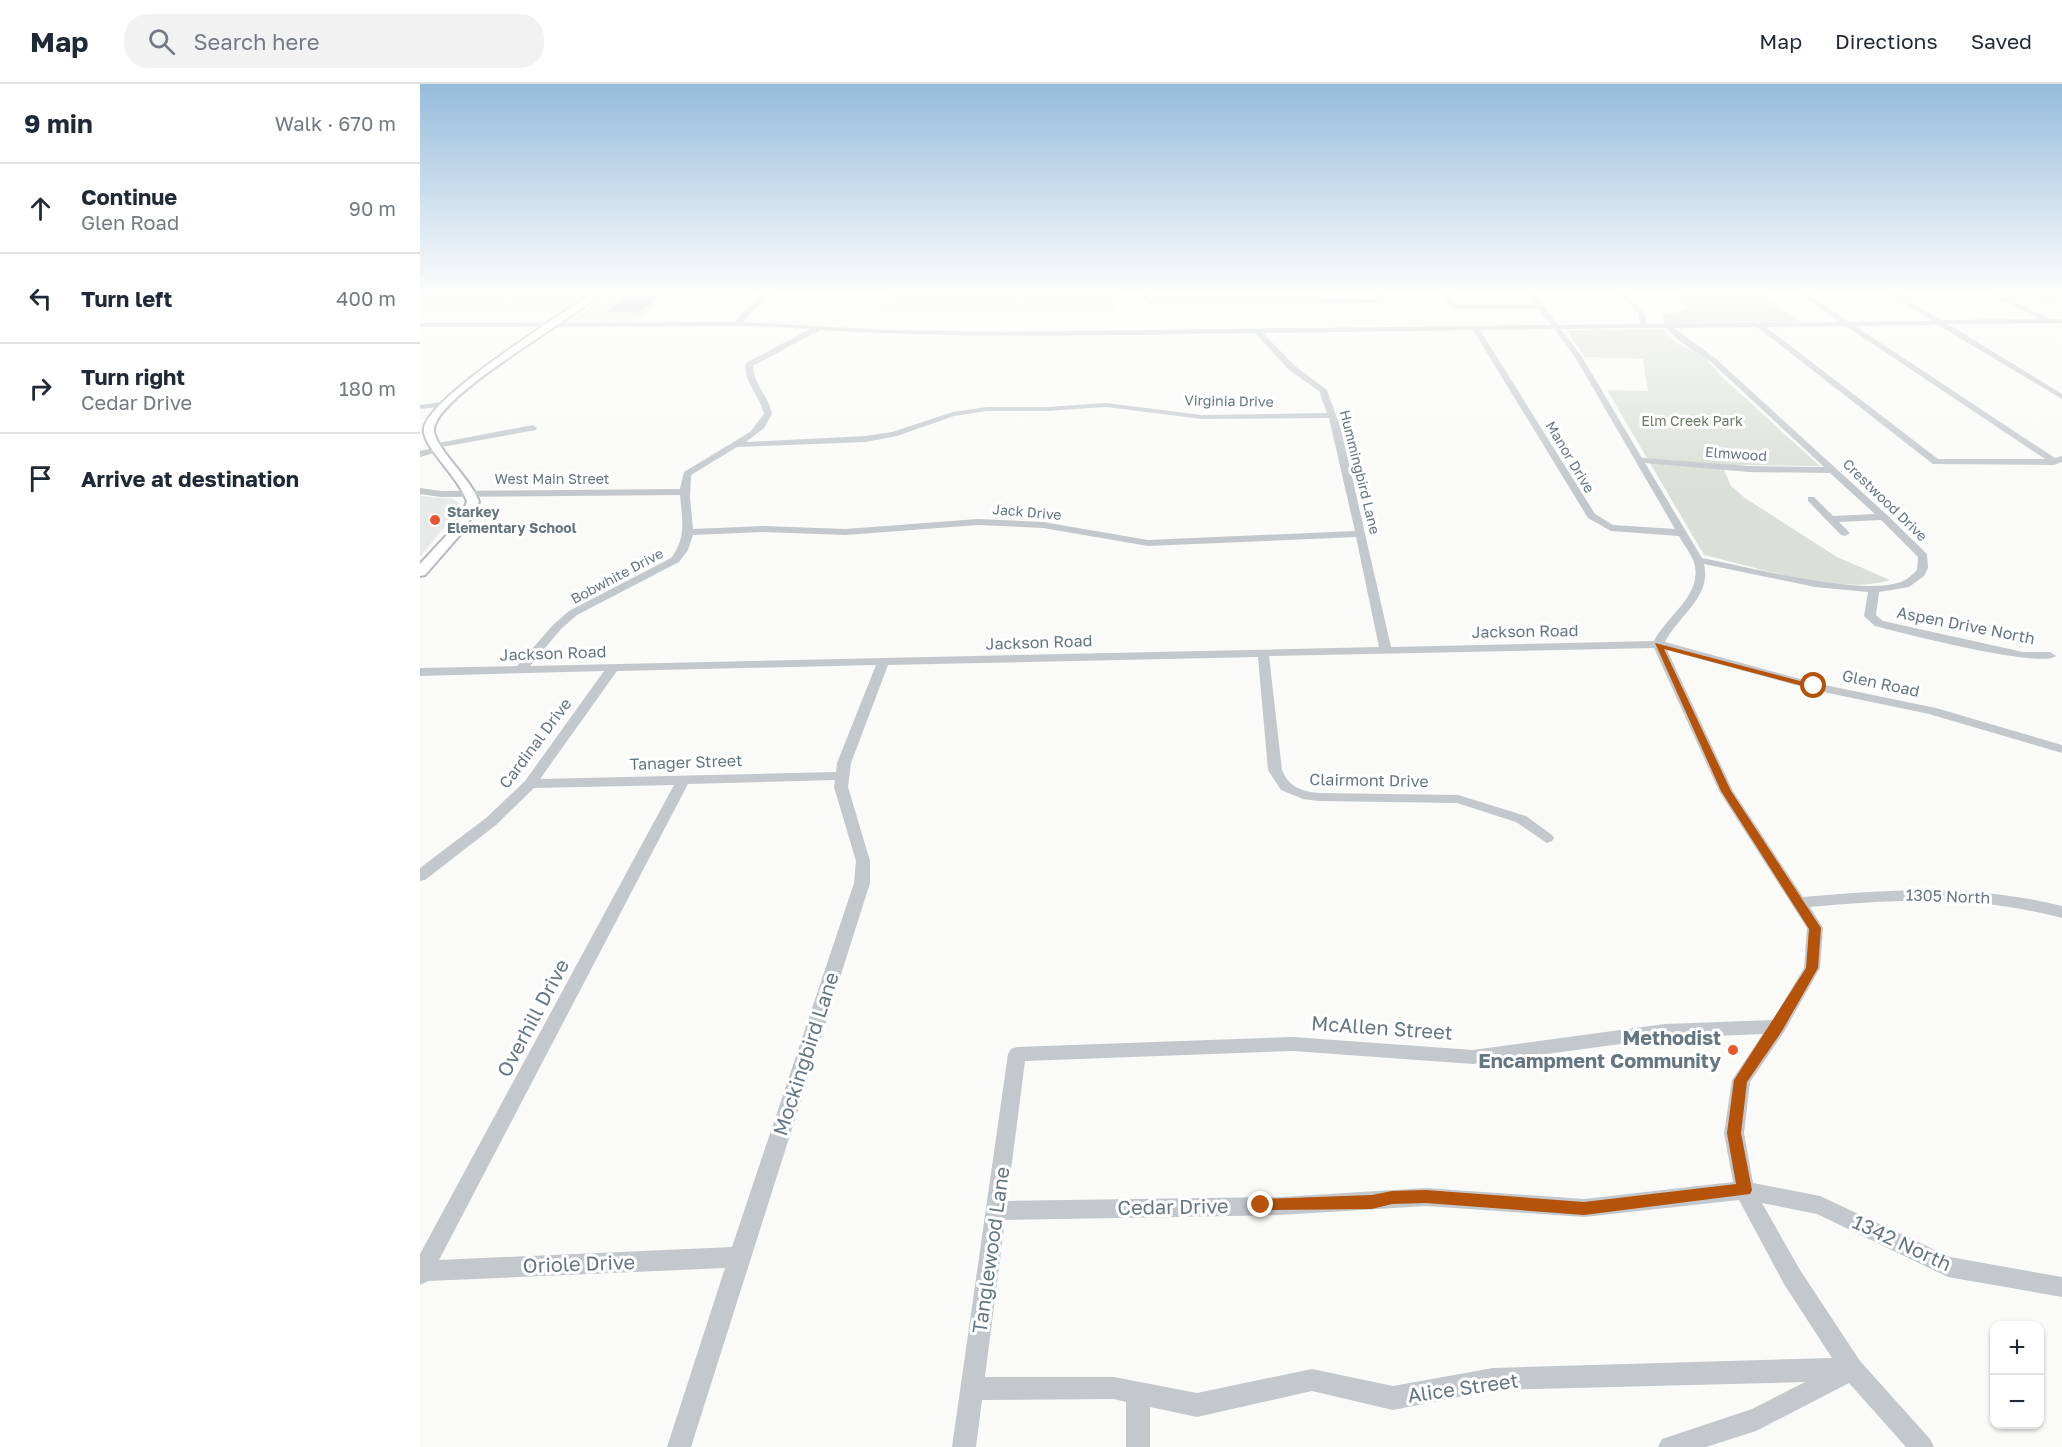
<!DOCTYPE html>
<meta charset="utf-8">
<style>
:root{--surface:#fff;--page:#f2f2f3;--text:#1f2937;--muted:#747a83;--line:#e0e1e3}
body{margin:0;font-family:"Golos Text",sans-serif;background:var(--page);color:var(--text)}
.controls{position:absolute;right:18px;bottom:18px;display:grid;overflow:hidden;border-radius:12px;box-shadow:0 2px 4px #0004}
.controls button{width:54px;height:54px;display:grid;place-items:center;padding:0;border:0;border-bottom:2px solid var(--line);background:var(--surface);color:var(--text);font:30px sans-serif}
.stop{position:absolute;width:18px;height:18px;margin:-14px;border:4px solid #b45309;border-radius:50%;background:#fff}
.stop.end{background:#b45309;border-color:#fff;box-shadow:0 2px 6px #0008}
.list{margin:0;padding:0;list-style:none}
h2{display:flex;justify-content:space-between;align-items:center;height:78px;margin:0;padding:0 24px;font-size:26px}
h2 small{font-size:20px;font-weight:400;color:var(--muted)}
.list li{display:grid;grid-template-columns:39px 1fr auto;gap:18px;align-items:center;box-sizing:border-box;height:90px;padding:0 24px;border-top:2px solid var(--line)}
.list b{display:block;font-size:22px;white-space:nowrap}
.list p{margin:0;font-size:20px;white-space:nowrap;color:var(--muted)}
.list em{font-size:20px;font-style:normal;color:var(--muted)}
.icon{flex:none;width:33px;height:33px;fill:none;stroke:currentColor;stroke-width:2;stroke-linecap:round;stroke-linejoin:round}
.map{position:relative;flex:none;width:1642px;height:1363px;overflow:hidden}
header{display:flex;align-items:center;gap:36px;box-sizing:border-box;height:84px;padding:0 30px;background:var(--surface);border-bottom:2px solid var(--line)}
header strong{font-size:28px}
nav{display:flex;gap:33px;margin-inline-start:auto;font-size:21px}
.search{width:420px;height:54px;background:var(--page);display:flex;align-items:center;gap:15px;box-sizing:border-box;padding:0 21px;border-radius:24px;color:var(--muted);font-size:22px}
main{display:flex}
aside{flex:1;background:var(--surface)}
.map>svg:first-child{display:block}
</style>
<header>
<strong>Map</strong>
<div class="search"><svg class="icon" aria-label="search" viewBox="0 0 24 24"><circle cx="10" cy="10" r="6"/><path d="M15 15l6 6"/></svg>Search here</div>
<nav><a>Map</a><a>Directions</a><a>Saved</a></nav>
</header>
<main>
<aside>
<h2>9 min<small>Walk · 670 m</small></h2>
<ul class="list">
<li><svg class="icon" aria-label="ahead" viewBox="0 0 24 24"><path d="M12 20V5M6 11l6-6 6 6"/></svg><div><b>Continue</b><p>Glen Road</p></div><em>90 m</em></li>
<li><svg class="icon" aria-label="left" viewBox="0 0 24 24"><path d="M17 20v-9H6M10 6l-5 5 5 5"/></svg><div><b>Turn left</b></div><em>400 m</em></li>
<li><svg class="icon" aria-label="right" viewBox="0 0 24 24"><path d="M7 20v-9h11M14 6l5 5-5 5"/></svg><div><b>Turn right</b><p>Cedar Drive</p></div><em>180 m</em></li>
<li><svg class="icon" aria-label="arrive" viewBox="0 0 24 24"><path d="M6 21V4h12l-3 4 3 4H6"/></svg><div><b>Arrive at destination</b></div></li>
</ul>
</aside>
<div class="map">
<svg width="1642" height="1363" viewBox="0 0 1642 1363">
<rect width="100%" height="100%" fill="#fafaf8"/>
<g fill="#e8e9e9">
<path d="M0,210h170l-23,16 -147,1z"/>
<path d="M187,210h141l-89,8 -23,19 -67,1z"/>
<path d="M473,210h224l-4,18 -174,1 -59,-3z"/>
<path d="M1581,210h61v11h-34z"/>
<path d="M0,412l33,3 6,4 -4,11 -35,43z"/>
</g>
<g fill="#dadfd7">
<path d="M1271,210h70l39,28 -135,2 -3,-8 26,-8 -11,-10z"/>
<path d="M1244,245l12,14 27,12 20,23 97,88 -98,-1 9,21 14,12 92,59 53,23c-49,16 -135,-13 -186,-25l-97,-165 41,1 -5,-32 -58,-2 -19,-27z"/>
</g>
<path fill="#aab3b9" stroke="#dcdcda" stroke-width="1.5" d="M210,210h33l-24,19h-35z"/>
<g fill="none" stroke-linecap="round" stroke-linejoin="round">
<g stroke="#b5babe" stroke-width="4">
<path id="major" d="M171,210h9c-28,26 -163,101 -166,135 -1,18 38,50 45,73l-14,27 -40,46 -5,1v-12l36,-39 11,-23c-6,-23 -46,-56 -43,-74 5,-31 137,-113 167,-134z"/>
</g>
<g fill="#c3c8cc" fill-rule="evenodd">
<path d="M343,210h7l-28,28 144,8 118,2 547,-7 -12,-16h-83l-6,-2 -8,-13h6l8,11h80l-8,-11h6l24,31 82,-1 -2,-11 -18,-19h6l18,19 3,11 193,-2 -40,-28h7l42,28 83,-1 -42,-27h7l44,26 99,-1 -49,-25h8l51,25h12v4l-114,1 114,70v5l-124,-74 -83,1 200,132 7,-2v6l-8,3 -121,-1 -176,-137 -83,1 41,30 172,157 40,39 1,14 -4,8 -15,11 -30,5 -3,23 7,6 140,31h27l6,4c-15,13 -154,-23 -181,-30l-11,-10 4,-24 -53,-5 -111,-23c8,33 -26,52 -39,78l150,41 121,25 126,37v8l-133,-39 -115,-24 -147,-40 66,141 70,106c90,-8 171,-13 259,9v12c-86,-23 -165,-19 -252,-11l13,21 -3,40 -36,64 -34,50 -6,51 9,50 67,13 130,61 112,20v20l-114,-20 -131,-63 -55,-11 38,67 60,91 70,78 4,8h-28l-57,-64 -93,48 -50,16h-48l4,-8 90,-30 53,-27 -312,8 -100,20 -81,-19 -115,26 -47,-10v40h-24v-45l-12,-3 -132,1 -6,47h-24l56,-393 3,-5 6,-2 276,-10 180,13 192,-26 108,-4 31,-52 3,-40 -88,-137 -65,-143 -385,8 13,114c7,17 19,21 36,23l140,2 68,21 26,19 2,3 -2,3 -5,2 -31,-21 -59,-19 -139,-2 -15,-2 -22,-9 -13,-20 -10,-113 -370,8 -37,98 -3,24 22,74v22l-179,564h-24l58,-179 -297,13 -8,4v-31l254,-469 -140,3 -38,37 -71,55 -5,1v-13l66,-50 39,-37 79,-110 -184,5v-8l97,-2 36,-41 16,-14 102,-53c16,-20 11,-40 9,-63l-239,2 -21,-3v-6l21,3 239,-2 4,-17 66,-40 14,-18c-3,-16 -22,-34 -18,-51l64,-34 -53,-3 -337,1v-4l314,-1zM1426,242l199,133h-107l-172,-132zM1222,244h24l12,12 32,21 114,106 -75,-1 -107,-8 -60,-101 -21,-28zM1134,245l21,28 100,172 -62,-4 -18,-11 -115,-184zM400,246c145,9 290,5 435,3l34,37 30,21 8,22 -125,2 -96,-12 -59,4h-60l-34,5 -61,20 -27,4 -119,6 18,-14 8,-14c-3,-17 -19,-31 -19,-48zM1053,246l115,188 23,13 68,5c4,8 11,16 14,24 13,33 -26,55 -39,81l-263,6 -50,-218 -14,-39 -32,-24 -32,-33zM686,323l96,12 127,-1 26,113 -207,9 -105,-18 -65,-3 -132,10 -83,-3 -70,3 -3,-32 1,-22 46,-28 128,-5 32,-6 57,-20 33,-5h60zM1225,379l104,9 81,1 45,41 -42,2 -19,-19h-6v4l33,34 4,1 5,-3 -11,-11 42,-2 37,37 -1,13c-4,4 -9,9 -14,11 -37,17 -159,-15 -201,-23zM558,441l65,3 105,18 208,-9 23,110 -849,19 31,-37 16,-14 102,-53 9,-12 5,-15 70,-3 83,3zM456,581l-39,98 -1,9 -296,7 77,-108zM415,696l-1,7 22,74 -2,22 -122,364 -293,13 249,-476zM1343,950l-31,46 -8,53 9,49 -149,17 -158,-11 -146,9 -273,4 18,-140 268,-10 180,13 192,-26zM1319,1116l45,84 48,74 -339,10 -100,18 -81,-17 -115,24 -83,-16h-129l20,-157 275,-5 146,-9 158,11z"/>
<path d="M724,210h6v5l3,1 220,-1 6,-1 -1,-4h6l1,5 -12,4 -221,1 -7,-3z"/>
<path d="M24,318h3v4l-27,3v-4z"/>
<path d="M113,341l4,3 -1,2 -94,17v4l-22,6v-6l13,-3v-4z"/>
</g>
<use href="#major" fill="#fff" fill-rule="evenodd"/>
</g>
<linearGradient id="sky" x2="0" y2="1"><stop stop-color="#96bcdc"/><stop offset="0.52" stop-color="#fdfdfc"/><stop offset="1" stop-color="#fdfdfc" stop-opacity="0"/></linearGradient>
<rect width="1642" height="401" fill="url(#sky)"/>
<path fill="#b45309" d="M1235,559l164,43 -5,3 -150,-40 67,142 90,137 -3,40 -36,63 -35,51 -6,51 11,57 -2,4 -166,21 -158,-12 -34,1 -20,5 -116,1 -2,-5 7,-6 111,-4 20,-4 34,-1 158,12 152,-18 -9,-51 7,-53 72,-112 3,-39 -88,-138z"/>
<g fill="#e4572e" stroke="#fff" stroke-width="2">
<circle cx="15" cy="436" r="6"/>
<circle cx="1313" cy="966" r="6"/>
</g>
<g text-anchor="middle" stroke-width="6" stroke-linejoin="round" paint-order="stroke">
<g font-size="14" fill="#657683" stroke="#fff">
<text transform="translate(809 317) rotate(1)" y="5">Virginia Drive</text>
<text transform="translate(1316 370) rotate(4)" y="5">Elmwood</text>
<text transform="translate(1150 373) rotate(59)" y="5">Manor Drive</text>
<text transform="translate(940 388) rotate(76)" y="5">Hummingbird Lane</text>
<text x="132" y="400">West Main Street</text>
<text transform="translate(1465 416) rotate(44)" y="5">Crestwood Drive</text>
<text transform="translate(607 428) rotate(5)" y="5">Jack Drive</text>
<text transform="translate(197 492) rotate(-28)" y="5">Bobwhite Drive</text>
</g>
<g font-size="14" fill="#687a64" stroke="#fff">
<text x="1272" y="342">Elm Creek Park</text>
</g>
<g font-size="14" font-weight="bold" fill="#657683" stroke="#fff" text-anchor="start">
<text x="27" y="433">Starkey<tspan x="27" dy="16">Elementary School</tspan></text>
</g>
<g font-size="16" fill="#657683" stroke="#fff">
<text transform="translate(1546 541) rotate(11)" y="6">Aspen Drive North</text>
<text transform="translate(1105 547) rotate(-1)" y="6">Jackson Road</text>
<text transform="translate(619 558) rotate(-2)" y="6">Jackson Road</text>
<text transform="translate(133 569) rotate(-2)" y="6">Jackson Road</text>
<text transform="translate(1461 599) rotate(12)" y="6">Glen Road</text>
<text transform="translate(115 659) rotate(-53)" y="6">Cardinal Drive</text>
<text transform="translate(266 678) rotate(-2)" y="6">Tanager Street</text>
<text transform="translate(949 696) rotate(1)" y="6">Clairmont Drive</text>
<text transform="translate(1528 812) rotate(2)" y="6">1305 North</text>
</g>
<g font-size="20" fill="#657683" stroke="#fff">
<text transform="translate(113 934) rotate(-62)" y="7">Overhill Drive</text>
<text transform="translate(962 944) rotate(4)" y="7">McAllen Street</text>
<text transform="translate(386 970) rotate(-72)" y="7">Mockingbird Lane</text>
<text transform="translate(753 1123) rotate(-1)" y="7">Cedar Drive</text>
<text transform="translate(1482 1159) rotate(25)" y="7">1342 North</text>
<text transform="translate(571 1166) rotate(-82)" y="7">Tanglewood Lane</text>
<text transform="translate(159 1180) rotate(-2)" y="7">Oriole Drive</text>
<text transform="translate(1043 1304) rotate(-8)" y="7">Alice Street</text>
</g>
<g font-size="20" font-weight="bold" fill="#657683" stroke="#fff" text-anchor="end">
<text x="1301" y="961">Methodist<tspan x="1301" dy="23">Encampment Community</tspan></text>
</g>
</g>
</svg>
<div class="controls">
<button>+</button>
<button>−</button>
</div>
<div class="stop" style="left:1394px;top:602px"></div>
<div class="stop end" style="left:841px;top:1121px"></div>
</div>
</main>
